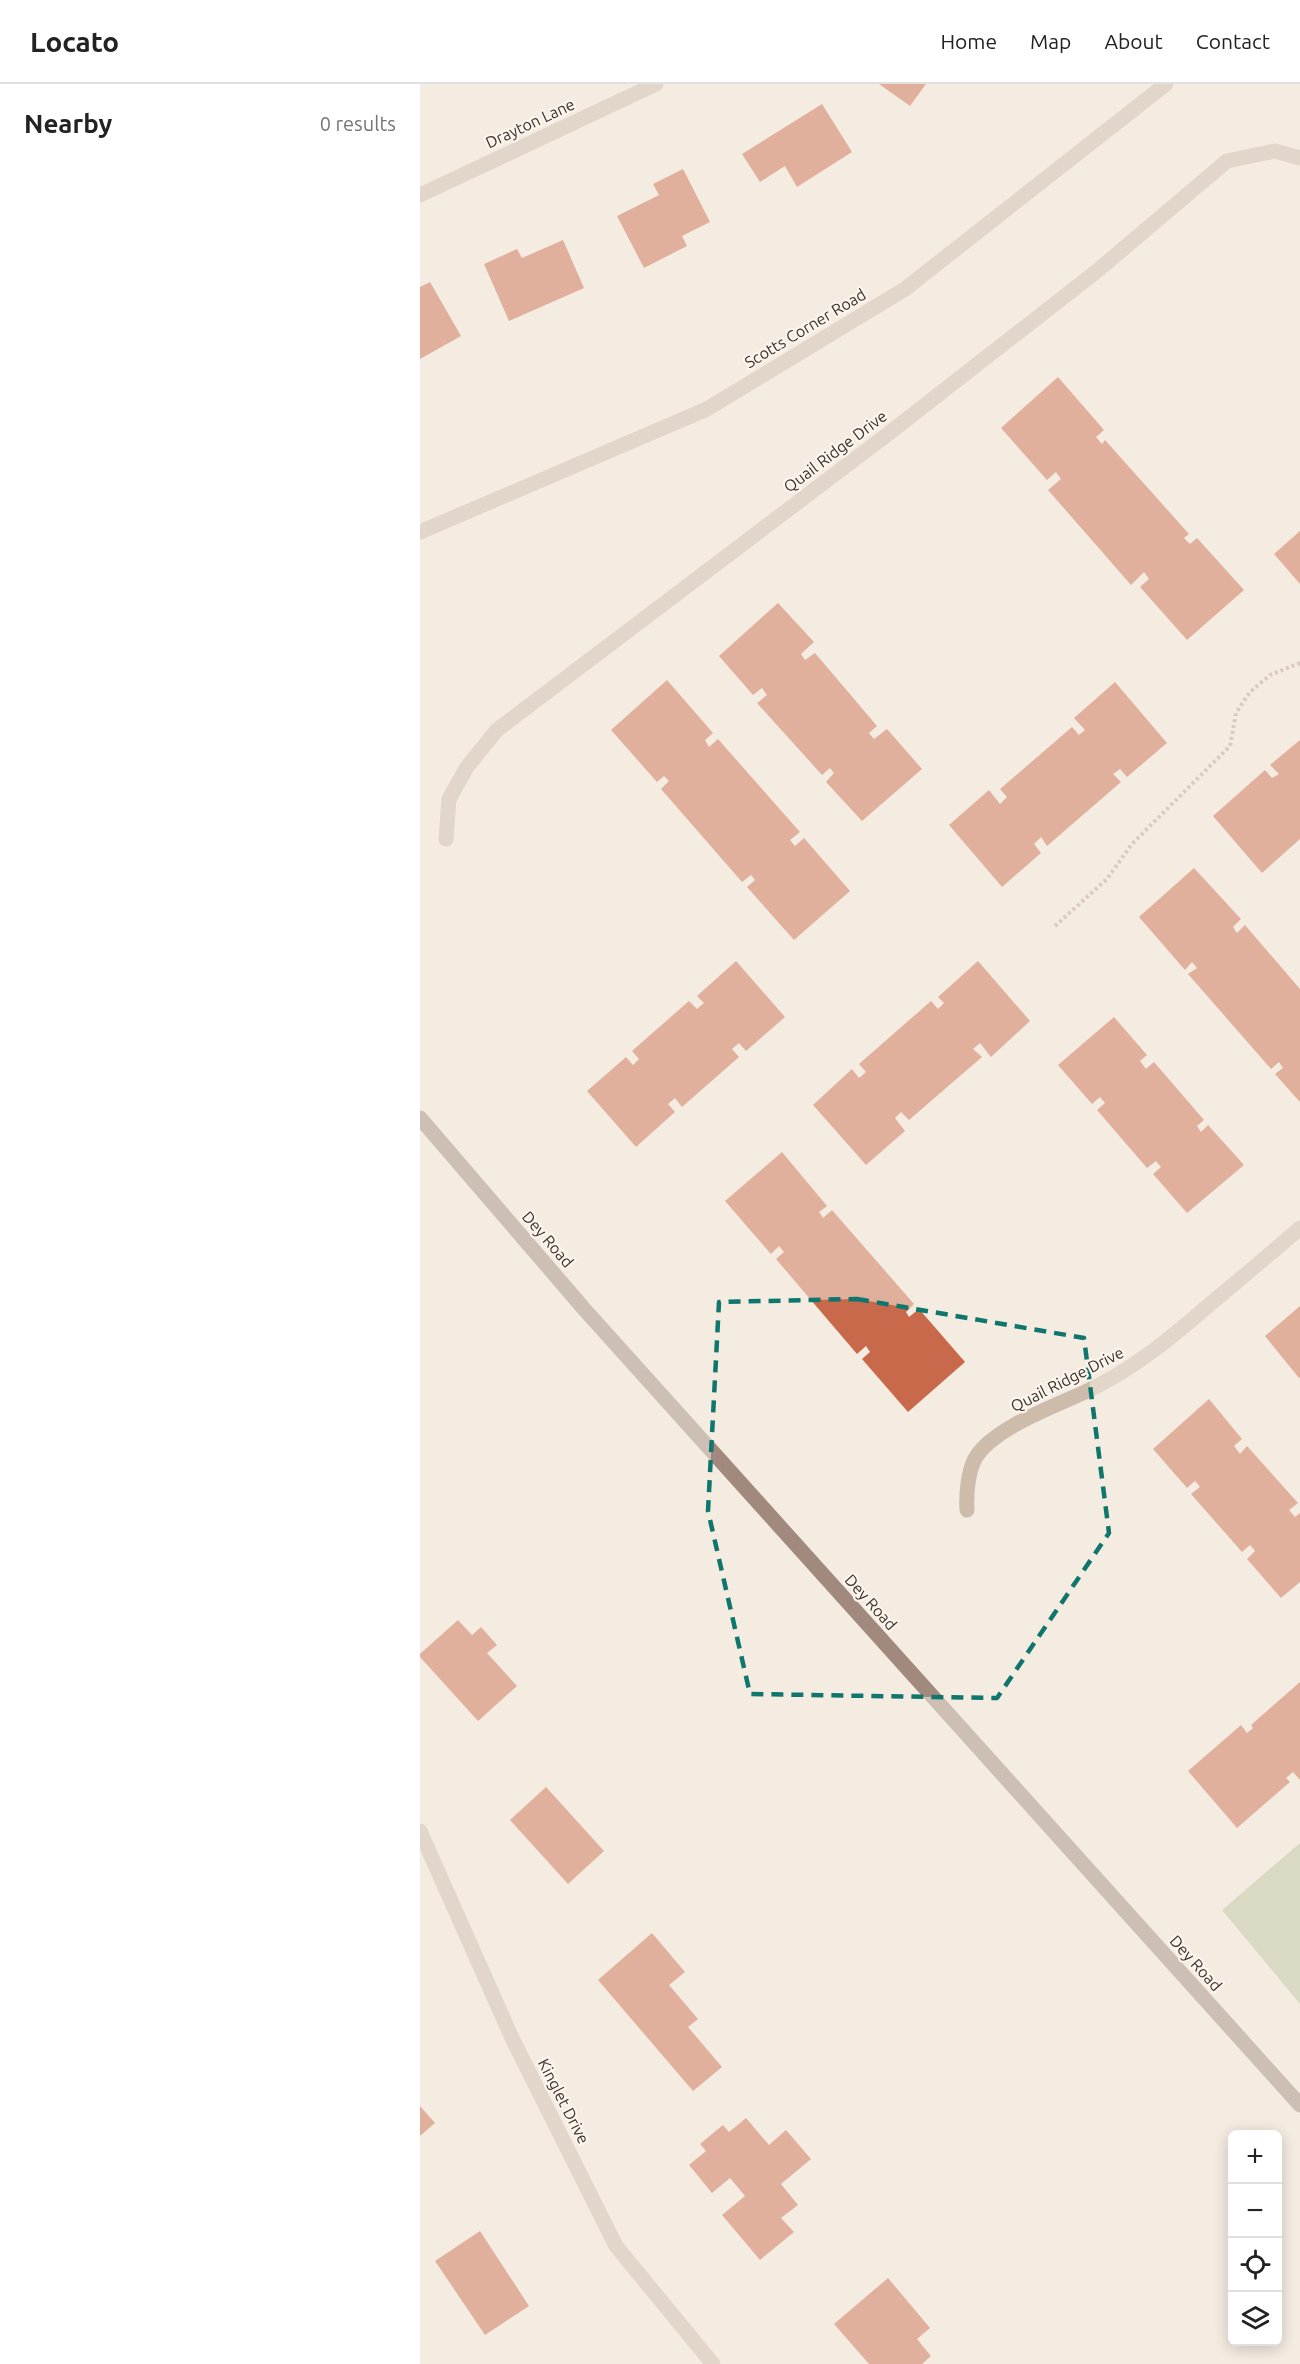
<!DOCTYPE html>
<meta charset="utf-8">
<style>
:root{--surface:#fff;--page:#f2f2f2;--text:#222;--muted:#767676;--line:#e0e0e0}
body{margin:0;font-family:Ubuntu,sans-serif;background:var(--page);color:var(--text)}
.controls{position:absolute;right:18px;bottom:18px;display:grid;overflow:hidden;border-radius:9px;box-shadow:0 3px 15px #0003}
.controls button{width:54px;height:54px;display:grid;place-items:center;padding:0;border:0;border-bottom:2px solid var(--line);background:var(--surface);color:var(--text);font:30px sans-serif}
.list{margin:0;padding:0;list-style:none}
h2{display:flex;justify-content:space-between;align-items:center;height:78px;margin:0;padding:0 24px;font-size:26px}
h2 small{font-size:20px;font-weight:400;color:var(--muted)}
.icon{flex:none;width:33px;height:33px;fill:none;stroke:currentColor;stroke-width:2;stroke-linecap:round;stroke-linejoin:round}
.map{position:relative;flex:none;width:880px;height:2280px;overflow:hidden}
header{display:flex;align-items:center;gap:36px;box-sizing:border-box;height:84px;padding:0 30px;background:var(--surface);border-bottom:2px solid var(--line)}
header strong{font-size:28px}
nav{display:flex;gap:33px;margin-inline-start:auto;font-size:21px}
main{display:flex}
aside{flex:1;background:var(--surface)}
.map>svg:first-child{display:block}
</style>
<header>
<strong>Locato</strong>
<nav><a>Home</a><a>Map</a><a>About</a><a>Contact</a></nav>
</header>
<main>
<aside>
<h2>Nearby<small>0 results</small></h2>
<ul class="list">
</ul>
</aside>
<div class="map">
<svg width="880" height="2280" viewBox="0 0 880 2280">
<rect width="100%" height="100%" fill="#f4ebe1"/>
<path fill="#b8c4a0" d="M880,1759v161l-78,-94z"/>
<g fill="#c8694b">
<path d="M459,0h47l-16,22z"/>
<path d="M402,20l30,48 -55,35 -12,-21 -25,16 -18,-28z"/>
<path d="M263,85l27,53 -28,14 5,10 -43,22 -27,-52 42,-21 -6,-11z"/>
<path d="M143,156l21,48 -75,33 -25,-57 33,-15 5,9z"/>
<path d="M10,198l31,54 -41,23v-72z"/>
<path d="M638,293l46,53 -8,7 6,7 3,-4 84,94 -5,4 6,6 7,-6 47,52 -57,50 -47,-53 9,-8 -5,-7 -13,13 -83,-95 13,-11 -5,-7 -9,8 -46,-52z"/>
<path d="M880,447v53l-26,-30z"/>
<path d="M358,519l36,39 -13,12 4,6 10,-7 62,73 -8,7 5,6 13,-10 35,40 -60,52 -36,-39 8,-9 -4,-5 -8,7 -65,-72 10,-8 -5,-7 -9,7 -34,-39z"/>
<path d="M247,596l46,53 -8,7 4,7 9,-8 82,93 -10,8 5,6 9,-8 46,53 -56,49 -47,-53 8,-7 -4,-5 -9,7 -81,-93 8,-8 -5,-5 -7,6 -46,-52z"/>
<path d="M695,598l52,61 -40,34 -7,-8 -7,5 8,8 -74,64 -6,-9 -7,7 7,9 -39,34 -53,-62 40,-35 11,14 7,-7 -7,-8 72,-62 7,8 6,-5 -11,-12z"/>
<path d="M880,656v99l-38,34 -49,-57 52,-46 7,8 7,-4 -9,-9z"/>
<path d="M774,784l47,51 -8,8 4,6 8,-8 55,64v113l-25,-28 8,-6 -4,-6 -8,7 -83,-95 9,-6 -5,-6 -7,8 -46,-53z"/>
<path d="M316,877l49,56 -39,34 -7,-8 -7,6 7,8 -57,50 -7,-9 -7,6 7,8 -39,35 -49,-56 39,-34 7,8 6,-6 -7,-8 57,-50 8,8 7,-6 -7,-7z"/>
<path d="M558,877l52,60 -39,36 -11,-14 -7,6 9,8 -73,63 -8,-8 -6,6 10,13 -39,34 -53,-60 39,-36 7,9 7,-6 -7,-8 72,-63 7,8 6,-6 -6,-6z"/>
<path d="M694,933l33,38 -7,6 6,8 8,-7 50,58 -7,6 4,6 7,-7 36,40 -57,48 -34,-39 8,-7 -5,-6 -9,7 -50,-58 8,-7 -5,-6 -8,7 -34,-39z"/>
<path d="M362,1068l45,54 -8,6 4,6 9,-8 82,94 -8,8 3,5 10,-8 46,53 -57,50 -46,-53 8,-7 -4,-6 -9,8 -81,-95 8,-7 -5,-6 -8,8 -46,-53z"/>
<path d="M880,1222v71l-1,1 -34,-42z"/>
<path d="M789,1315l33,40 -8,7 6,8 7,-8 51,57 -9,7 6,7 5,-4v69l-19,16 -34,-39 8,-8 -5,-6 -8,7 -51,-58 9,-7 -5,-6 -8,7 -34,-39z"/>
<path d="M38,1536l14,15 9,-8 16,18 -10,8 30,33 -39,35 -58,-64v-3z"/>
<path d="M880,1598v98l-7,-8 -7,6 4,4 -53,46 -49,-57 53,-46 6,8 6,-5 -2,-3z"/>
<path d="M126,1703l58,64 -36,33 -58,-64z"/>
<path d="M232,1849l33,39 -16,13 29,34 -10,8 34,40 -29,24 -95,-111z"/>
<path d="M0,2022l15,17 -15,13z"/>
<path d="M326,2034l23,27 17,-15 25,29 -30,25 17,21 -17,13 13,14 -34,28 -38,-45 23,-19 -15,-18 -18,15 -23,-28 17,-14 -6,-7 23,-19 6,7z"/>
<path d="M60,2147l49,75 -44,29 -50,-74z"/>
<path d="M468,2194l42,50 -13,11 14,17 -9,8h-53l-35,-40z"/>
</g>
<g fill="none" stroke-linecap="round" stroke-linejoin="round">
<path stroke="#b9a596" stroke-width="4" stroke-dasharray="3 3" stroke-linecap="butt" d="M635,842l52,-47 25,-35 98,-98 6,-33 14,-21 20,-17 30,-12"/>
<g stroke="#cdbbac" stroke-width="15">
<path d="M0,111l236,-111"/>
<path d="M26,755l3,-40 18,-32 30,-37 391,-296 209,-163 130,-110 48,-10 25,7"/>
<path d="M547,1426c-1,-15 1,-40 9,-53 18,-29 79,-51 109,-65 46,-21 86,-54 124,-87 30,-25 61,-51 91,-77"/>
<path d="M0,1747l92,207 104,208 97,118"/>
</g>
<path stroke="#cdbbac" stroke-width="15" d="M0,448l287,-123 198,-120 261,-205"/>
<path stroke="#a18a7d" stroke-width="15" d="M0,1034l165,192 715,795"/>
</g>
<path d="M0 0H880V2280H0ZM437,1215l227,39 25,195 -112,165 -247,-4 -42,-183 11,-209z" fill="#f4ebe1" fill-opacity=".55" fill-rule="evenodd"/>
<path fill="none" stroke="#0f766e" stroke-width="4.5" stroke-dasharray="12 8" stroke-linejoin="round" d="M437,1215l227,39 25,195 -112,165 -247,-4 -42,-183 11,-209z"/>
<g text-anchor="middle" stroke-width="4.5" stroke-linejoin="round" paint-order="stroke">
<g font-size="16" fill="#3b302b" stroke="#fbf5ee">
<text transform="translate(110 39) rotate(-25)" y="6">Drayton Lane</text>
<text transform="translate(385 244) rotate(-31)" y="6">Scotts Corner Road</text>
<text transform="translate(415 367) rotate(-37)" y="6">Quail Ridge Drive</text>
<text transform="translate(128 1155) rotate(49)" y="6">Dey Road</text>
<text transform="translate(647 1295) rotate(-27)" y="6">Quail Ridge Drive</text>
<text transform="translate(451 1518) rotate(48)" y="6">Dey Road</text>
<text transform="translate(776 1879) rotate(48)" y="6">Dey Road</text>
<text transform="translate(144 2017) rotate(63)" y="6">Kinglet Drive</text>
</g>
</g>
</svg>
<div class="controls">
<button>+</button>
<button>−</button>
<button><svg class="icon" aria-label="locate" viewBox="0 0 24 24"><circle cx="12" cy="12" r="6"/><path d="M12 2v4M12 18v4M2 12h4M18 12h4"/></svg></button>
<button><svg class="icon" aria-label="layers" viewBox="0 0 24 24"><path d="M12 4l9 5-9 5-9-5zM3 14l9 5 9-5"/></svg></button>
</div>
</div>
</main>
